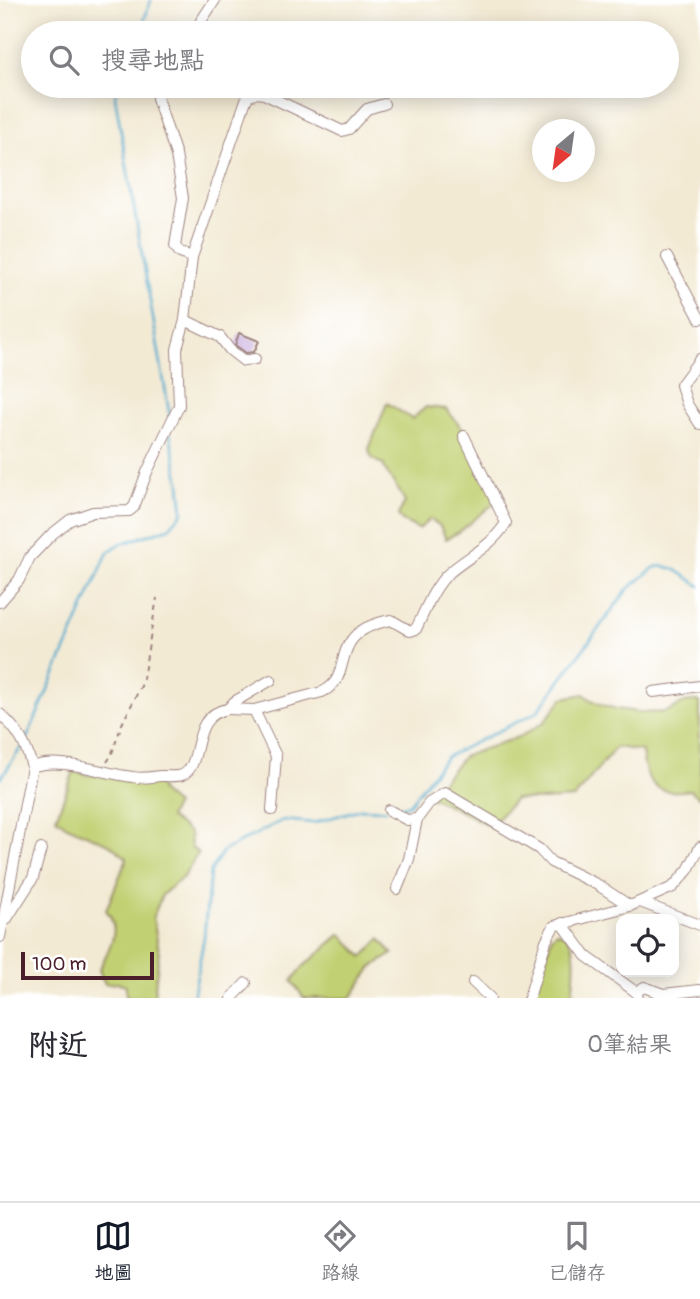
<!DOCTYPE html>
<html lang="zh-TW">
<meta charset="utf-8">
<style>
:root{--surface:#fff;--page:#f7f7f7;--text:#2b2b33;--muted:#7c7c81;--line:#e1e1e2;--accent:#111827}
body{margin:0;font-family:Pangolin,"LXGW WenKai TC",sans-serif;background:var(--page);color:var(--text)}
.controls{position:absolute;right:21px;bottom:21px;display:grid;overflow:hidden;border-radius:14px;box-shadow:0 4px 18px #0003}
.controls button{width:63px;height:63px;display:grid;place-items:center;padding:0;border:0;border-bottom:2px solid var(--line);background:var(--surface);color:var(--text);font:35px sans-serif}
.compass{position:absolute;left:532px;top:119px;width:63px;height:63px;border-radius:50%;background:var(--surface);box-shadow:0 4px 18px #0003;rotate:209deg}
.scale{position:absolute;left:21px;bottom:18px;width:133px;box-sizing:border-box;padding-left:7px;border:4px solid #4a1f2b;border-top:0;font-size:19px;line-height:24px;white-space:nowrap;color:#4a1f2b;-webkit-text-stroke:5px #fff;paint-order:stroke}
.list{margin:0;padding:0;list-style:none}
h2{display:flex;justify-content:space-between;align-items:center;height:91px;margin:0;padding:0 28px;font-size:30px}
h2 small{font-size:23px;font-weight:400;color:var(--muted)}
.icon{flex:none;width:38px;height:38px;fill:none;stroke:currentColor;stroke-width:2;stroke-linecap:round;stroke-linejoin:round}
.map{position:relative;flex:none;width:700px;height:998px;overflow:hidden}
.search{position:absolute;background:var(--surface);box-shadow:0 4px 18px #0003;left:21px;right:21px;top:21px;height:77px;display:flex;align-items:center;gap:18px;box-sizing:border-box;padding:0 24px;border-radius:38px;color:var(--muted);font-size:26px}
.sheet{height:203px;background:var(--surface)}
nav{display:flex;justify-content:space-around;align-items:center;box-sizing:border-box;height:98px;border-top:2px solid var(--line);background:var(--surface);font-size:19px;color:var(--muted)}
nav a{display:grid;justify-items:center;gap:4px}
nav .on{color:var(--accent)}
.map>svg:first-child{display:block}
</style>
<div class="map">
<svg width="700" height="998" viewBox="0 0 700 998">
<rect width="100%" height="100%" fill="#fff"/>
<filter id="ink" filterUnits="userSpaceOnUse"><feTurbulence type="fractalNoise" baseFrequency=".0143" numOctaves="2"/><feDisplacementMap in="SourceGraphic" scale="14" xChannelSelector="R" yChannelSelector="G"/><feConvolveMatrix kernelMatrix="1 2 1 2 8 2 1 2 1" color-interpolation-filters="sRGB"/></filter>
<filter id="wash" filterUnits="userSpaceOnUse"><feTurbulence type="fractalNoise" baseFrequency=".00686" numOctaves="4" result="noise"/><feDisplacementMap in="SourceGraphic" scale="28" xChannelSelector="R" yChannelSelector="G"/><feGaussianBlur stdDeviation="1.57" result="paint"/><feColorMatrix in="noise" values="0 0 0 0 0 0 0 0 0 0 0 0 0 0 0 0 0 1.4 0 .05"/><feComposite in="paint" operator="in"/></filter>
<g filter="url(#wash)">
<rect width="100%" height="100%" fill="#f3ead4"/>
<g fill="#c1d072" stroke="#86784e" stroke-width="2">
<path d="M387,403l25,16 14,-12 20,2 29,35 22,57 -38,31 -13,7 -6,-13 -10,-7 -11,10 -17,-8 -4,-6 7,-13c-6,-15 -18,-25 -22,-38 -8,-3 -13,-5 -14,-15z"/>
<path d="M584,694c15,16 59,20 80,18 13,-2 21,-15 36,-10v96l-10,-8c-34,6 -45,-6 -48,-39l-26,-4 -42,51 -31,2 -28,-1 -24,27 -62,-30 35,-40 57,-20 23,-14 19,-24z"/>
<path d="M74,771l13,4 70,3 4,14 15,13 -7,12 21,16 1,14 7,6 -14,23 -22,19 -9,22 6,34 -5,46 -28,1v-13l-7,-2 -14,1 -6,-14c9,-20 24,-40 7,-60l21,-52 -18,-14 -42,-18 -11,-8z"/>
<path d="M557,932c26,5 16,47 15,66h-41l10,-24 11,-38z"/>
<path d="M341,934l22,23 17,-18 13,15 -21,13 -21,31h-47l-12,-17 11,-14z"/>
</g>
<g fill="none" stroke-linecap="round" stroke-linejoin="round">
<g stroke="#50aace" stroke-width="2.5">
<path d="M140,33l11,-33"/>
<path d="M117,86l-2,11 55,320"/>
<path d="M26,740l82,-188 12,-8 49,-16 14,-16 -3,-28 -10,-50"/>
<path d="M0,779l21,-31"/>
<path d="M393,809l16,-5 37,-47 91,-45 90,-122 28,-23 9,-1 12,4 24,16"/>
<path d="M193,998l11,-61 6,-65 13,-21 60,-31 31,3 46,-14 26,1"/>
</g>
</g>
<g id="blocks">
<path fill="#caafdf" d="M239,333l20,8 -5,11 -8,1 -11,-8z"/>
</g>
</g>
<g filter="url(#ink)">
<use href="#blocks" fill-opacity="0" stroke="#9e8480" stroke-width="2"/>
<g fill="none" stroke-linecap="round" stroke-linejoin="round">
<g stroke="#9e8480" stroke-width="12">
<g id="minor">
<path d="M193,33l22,-33"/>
<path d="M162,86l-5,12 19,57 7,43 -8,48 5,7 12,4"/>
<path d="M667,257l33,62"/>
<path d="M185,320l35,17 10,13 14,11 11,-2"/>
<path d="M700,359l-19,26 6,19 13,20"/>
<path d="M0,602l19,-22 11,-23 21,-22 19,-15 23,-8 36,-1 5,-4 13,-35 32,-66 -2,-57 8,-29 7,-63 55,-160 10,-4 7,1 78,37 7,-2 18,-20 17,-5"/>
<path d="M653,692l47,-6"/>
<path d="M228,709l26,1 22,46 -4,54"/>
<path d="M254,710l68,-18c36,-16 1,-59 69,-72l19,11 6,-2c9,-18 18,-43 33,-56 21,-18 42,-26 57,-50l-42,-87"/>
<path d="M0,714c18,16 26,30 32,53l-32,170"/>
<path d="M32,767c28,-11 72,7 101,10 9,2 18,0 27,-1 6,0 16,1 22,-1 23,-10 6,-60 46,-66l6,-7 37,-22"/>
<path d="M389,810l18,10 10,-1 -8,40 -12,30"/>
<path d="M417,819l12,-16 16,-10 94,56 12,13 47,23 32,21"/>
<path d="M640,902l60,23"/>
<path d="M6,920l27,-42 8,-29"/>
<path d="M562,923l24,33 50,36 2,6"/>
<path d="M473,982l17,16"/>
<path d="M636,992l8,-5 19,7 37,-4"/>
<path d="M232,998l14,-15"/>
<path d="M529,998l17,-57 8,-15 76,-20 43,-19 15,-17 12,-23"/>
</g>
</g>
<path stroke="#9e8480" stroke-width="2" stroke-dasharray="5 5" stroke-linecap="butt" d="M107,762l4,-6 11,-32 20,-40 15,-86"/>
<use href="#minor" stroke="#fff" stroke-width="10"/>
</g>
</g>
</svg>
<div class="controls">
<button><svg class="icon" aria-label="locate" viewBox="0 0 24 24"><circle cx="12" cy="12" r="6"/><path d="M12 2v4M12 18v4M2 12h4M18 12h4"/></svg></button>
</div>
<svg class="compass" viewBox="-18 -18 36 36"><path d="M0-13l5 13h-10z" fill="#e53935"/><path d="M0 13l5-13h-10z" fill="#7c7c81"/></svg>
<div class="scale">100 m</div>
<div class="search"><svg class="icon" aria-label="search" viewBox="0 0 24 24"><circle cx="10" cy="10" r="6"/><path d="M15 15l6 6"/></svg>搜尋地點</div>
</div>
<section class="sheet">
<h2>附近<small>0筆結果</small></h2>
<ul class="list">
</ul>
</section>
<nav>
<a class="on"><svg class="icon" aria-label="map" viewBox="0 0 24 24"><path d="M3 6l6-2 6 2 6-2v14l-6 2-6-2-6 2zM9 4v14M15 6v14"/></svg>地圖</a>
<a><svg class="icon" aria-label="directions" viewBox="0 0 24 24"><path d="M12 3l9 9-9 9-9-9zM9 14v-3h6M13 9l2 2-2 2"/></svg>路線</a>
<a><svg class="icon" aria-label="saved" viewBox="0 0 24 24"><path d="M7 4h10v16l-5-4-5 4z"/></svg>已儲存</a>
</nav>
